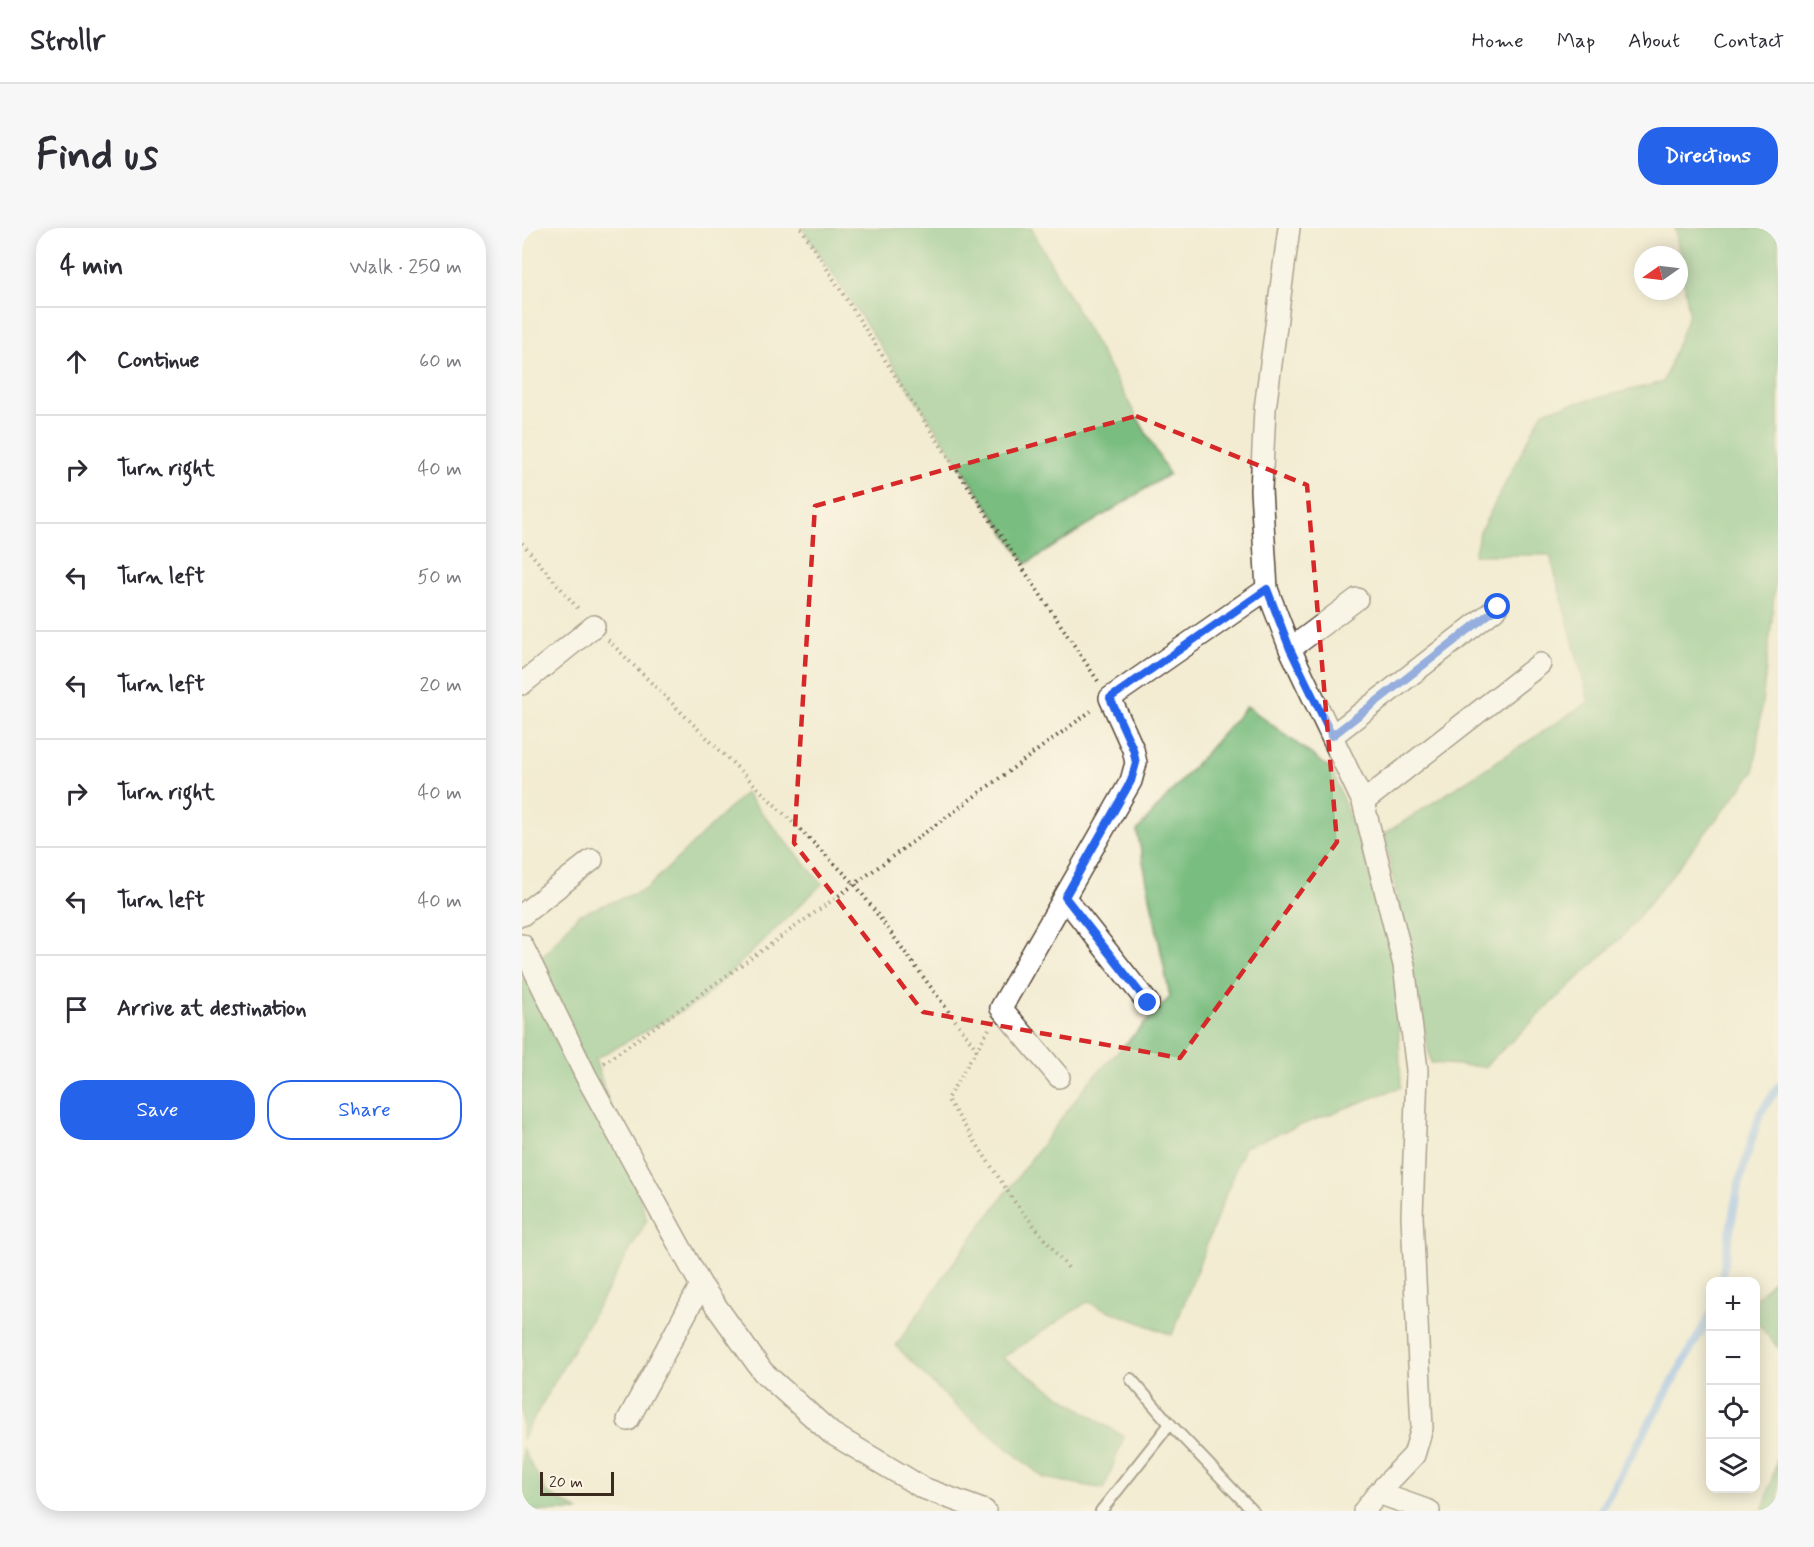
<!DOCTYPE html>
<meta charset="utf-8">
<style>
:root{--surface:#fff;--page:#f7f7f7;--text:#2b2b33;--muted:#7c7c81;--line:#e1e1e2;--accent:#2563eb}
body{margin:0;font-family:Mynerve,sans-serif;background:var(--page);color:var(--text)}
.controls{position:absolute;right:18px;bottom:18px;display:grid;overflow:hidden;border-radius:12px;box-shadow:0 3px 15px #0003}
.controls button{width:54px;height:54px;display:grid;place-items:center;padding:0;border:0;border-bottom:2px solid var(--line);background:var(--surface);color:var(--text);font:30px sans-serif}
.compass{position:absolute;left:1112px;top:18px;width:54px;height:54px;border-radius:50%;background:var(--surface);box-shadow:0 3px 15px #0003;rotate:256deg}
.scale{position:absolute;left:18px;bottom:15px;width:74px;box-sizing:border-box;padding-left:6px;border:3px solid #3b2a1e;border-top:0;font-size:16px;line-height:21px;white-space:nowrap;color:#3b2a1e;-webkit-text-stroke:4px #fcf5e5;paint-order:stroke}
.stop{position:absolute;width:18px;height:18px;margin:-14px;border:4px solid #2563eb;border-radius:50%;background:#fff}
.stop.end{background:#2563eb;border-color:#fff;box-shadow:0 2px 6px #0008}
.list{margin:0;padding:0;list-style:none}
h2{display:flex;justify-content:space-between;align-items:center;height:78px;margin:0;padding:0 24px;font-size:26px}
h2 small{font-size:20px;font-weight:400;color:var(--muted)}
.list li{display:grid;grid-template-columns:39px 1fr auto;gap:18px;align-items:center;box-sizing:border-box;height:108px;padding:0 24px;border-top:2px solid var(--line)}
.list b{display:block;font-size:22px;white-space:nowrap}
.list em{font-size:20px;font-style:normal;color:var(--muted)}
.actions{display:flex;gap:12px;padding:18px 24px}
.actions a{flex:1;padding:14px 0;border:2px solid var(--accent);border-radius:24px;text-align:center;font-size:21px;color:var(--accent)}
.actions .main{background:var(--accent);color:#fff}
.icon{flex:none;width:33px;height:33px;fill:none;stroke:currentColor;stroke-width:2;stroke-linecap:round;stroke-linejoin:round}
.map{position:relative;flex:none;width:1256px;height:1283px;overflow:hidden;border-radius:24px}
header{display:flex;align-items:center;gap:36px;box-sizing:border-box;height:84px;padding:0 30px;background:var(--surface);border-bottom:2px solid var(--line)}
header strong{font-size:28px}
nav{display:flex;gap:33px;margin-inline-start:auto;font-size:21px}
.intro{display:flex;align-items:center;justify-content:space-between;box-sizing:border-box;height:144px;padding:0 36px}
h1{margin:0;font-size:42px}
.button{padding:15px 27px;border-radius:24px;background:var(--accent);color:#fff;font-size:21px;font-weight:700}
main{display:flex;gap:36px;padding:0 36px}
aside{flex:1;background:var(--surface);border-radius:24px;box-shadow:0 3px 15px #0003}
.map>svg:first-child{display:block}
</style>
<header>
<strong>Strollr</strong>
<nav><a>Home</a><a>Map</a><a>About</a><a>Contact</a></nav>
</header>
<div class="intro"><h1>Find us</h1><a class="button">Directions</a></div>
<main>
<aside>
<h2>4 min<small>Walk · 250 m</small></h2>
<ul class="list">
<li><svg class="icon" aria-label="ahead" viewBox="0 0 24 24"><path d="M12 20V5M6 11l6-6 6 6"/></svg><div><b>Continue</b></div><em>60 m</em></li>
<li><svg class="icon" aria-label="right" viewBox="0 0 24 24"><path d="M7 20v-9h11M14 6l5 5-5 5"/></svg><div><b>Turn right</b></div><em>40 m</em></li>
<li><svg class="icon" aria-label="left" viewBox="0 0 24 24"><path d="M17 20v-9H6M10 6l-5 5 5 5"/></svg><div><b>Turn left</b></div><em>50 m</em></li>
<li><svg class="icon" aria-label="left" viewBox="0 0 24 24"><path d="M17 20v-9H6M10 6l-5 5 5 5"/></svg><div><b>Turn left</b></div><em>20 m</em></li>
<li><svg class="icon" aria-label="right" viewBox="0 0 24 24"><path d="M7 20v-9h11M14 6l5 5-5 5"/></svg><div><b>Turn right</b></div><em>40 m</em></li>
<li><svg class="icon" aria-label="left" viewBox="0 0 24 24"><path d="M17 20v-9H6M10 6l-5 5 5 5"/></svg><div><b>Turn left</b></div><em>40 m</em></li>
<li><svg class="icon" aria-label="arrive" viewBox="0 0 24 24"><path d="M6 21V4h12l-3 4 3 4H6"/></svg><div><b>Arrive at destination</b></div></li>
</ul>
<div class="actions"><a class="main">Save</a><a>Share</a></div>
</aside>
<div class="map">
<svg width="1256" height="1283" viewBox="0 0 1256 1283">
<rect width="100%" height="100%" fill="#fcf5e5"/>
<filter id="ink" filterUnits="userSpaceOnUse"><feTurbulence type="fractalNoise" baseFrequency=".0167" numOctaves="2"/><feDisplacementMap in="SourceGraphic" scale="12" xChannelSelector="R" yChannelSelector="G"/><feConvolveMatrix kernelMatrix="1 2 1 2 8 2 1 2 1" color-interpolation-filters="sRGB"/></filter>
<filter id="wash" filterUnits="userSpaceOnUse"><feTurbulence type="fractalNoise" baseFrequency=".008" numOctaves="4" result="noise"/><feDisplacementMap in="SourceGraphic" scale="24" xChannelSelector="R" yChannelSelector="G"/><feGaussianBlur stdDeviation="1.35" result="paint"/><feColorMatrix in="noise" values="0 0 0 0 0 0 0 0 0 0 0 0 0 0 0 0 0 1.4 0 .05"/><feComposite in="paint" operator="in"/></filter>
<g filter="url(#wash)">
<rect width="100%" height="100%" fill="#f3ecd3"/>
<g fill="#7abd80" stroke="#5a744f" stroke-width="1.5">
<path d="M280,0h229l138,246 -143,90z"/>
<path d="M1153,0h103v321l-6,69 -18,154 -131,164 -139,131 -53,-4 -47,-229 205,-132 -39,-147h-76l6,-23 63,-121 120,-29 26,-69z"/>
<path d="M725,478l85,64 63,172 6,145 -157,60 -72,188 -85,-33 -85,56 122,79 -20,52 -60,-11 -90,-73 -58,-59 52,-76 140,-187 82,-86 -33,-166z"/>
<path d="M223,565l77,91 -120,116 -107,59 52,161 -125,219v-458l56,-66 68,-26z"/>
<path d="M1256,1047v73l-22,-27v-23z"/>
<path d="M0,1220l25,45 32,18h-57z"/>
<path d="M1256,1228v55h-15z"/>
</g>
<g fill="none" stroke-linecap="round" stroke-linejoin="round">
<g stroke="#86b5f1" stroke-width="8">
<path d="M1199,1054l17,-96 22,-73 18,-26"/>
<path d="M1078,1283l110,-196"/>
</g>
</g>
</g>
<g filter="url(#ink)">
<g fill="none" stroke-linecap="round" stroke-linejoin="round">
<g stroke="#574739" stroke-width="14">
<g id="lane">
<path d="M609,1151l39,45 83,87"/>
<path d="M579,1283l69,-87"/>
</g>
</g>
<g stroke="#574739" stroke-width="24">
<g id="street">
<path d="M767,0l-24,181 -4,81 6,99 23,60 73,153 41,163 13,105 -5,146 10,212 -8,27 -36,38 -14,18"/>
<path d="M768,421l67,-50"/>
<path d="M0,456l72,-58"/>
<path d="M810,508l166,-129"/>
<path d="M841,574l177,-138"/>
<path d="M543,670l83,105"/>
<path d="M0,687l70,-55"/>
<path d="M0,717l64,131 115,209 62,87 68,61 92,55 62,23"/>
<path d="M537,849l-58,-69 130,-227 5,-18 -3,-14 -23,-51 157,-109"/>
<path d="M106,1192l73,-135"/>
<path d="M856,1265l51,18"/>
</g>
</g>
<g stroke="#574739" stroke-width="4" stroke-dasharray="1.5 4.5" stroke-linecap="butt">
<path d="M279,0l114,179 183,274"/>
<path d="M0,315l58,68"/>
<path d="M86,412l247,244 122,166"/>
<path d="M467,801l-42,70 67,102 55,68"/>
<path d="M82,835l251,-179 236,-173"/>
</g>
<use href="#lane" stroke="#fff" stroke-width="10"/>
<use href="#street" stroke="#fff" stroke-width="21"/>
</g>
</g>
<g fill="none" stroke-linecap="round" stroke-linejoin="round" filter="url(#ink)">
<path stroke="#2563eb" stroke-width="8" d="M626,775l-83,-106 66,-116 5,-18 -3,-14 -23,-51 157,-109 23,60 42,87 166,-129"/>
</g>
<path d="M0 0H1256V1283H0ZM614,188l171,69 30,357 -157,216 -257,-46 -129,-169 21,-337z" fill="#f3ecd3" fill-opacity=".55" fill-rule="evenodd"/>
<path fill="none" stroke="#d62828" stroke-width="4.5" stroke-dasharray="12 8" stroke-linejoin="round" d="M614,188l171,69 30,357 -157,216 -257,-46 -129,-169 21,-337z"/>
</svg>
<div class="controls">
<button>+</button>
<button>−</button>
<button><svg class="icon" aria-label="locate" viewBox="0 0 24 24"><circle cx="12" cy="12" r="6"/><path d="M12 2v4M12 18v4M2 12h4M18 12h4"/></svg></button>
<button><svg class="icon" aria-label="layers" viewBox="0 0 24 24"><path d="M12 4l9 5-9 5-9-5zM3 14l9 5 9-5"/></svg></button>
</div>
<svg class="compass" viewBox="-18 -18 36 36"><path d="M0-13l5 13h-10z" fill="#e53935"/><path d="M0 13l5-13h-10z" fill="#7c7c81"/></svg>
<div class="scale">20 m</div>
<div class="stop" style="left:976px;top:379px"></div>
<div class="stop end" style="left:626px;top:775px"></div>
</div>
</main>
